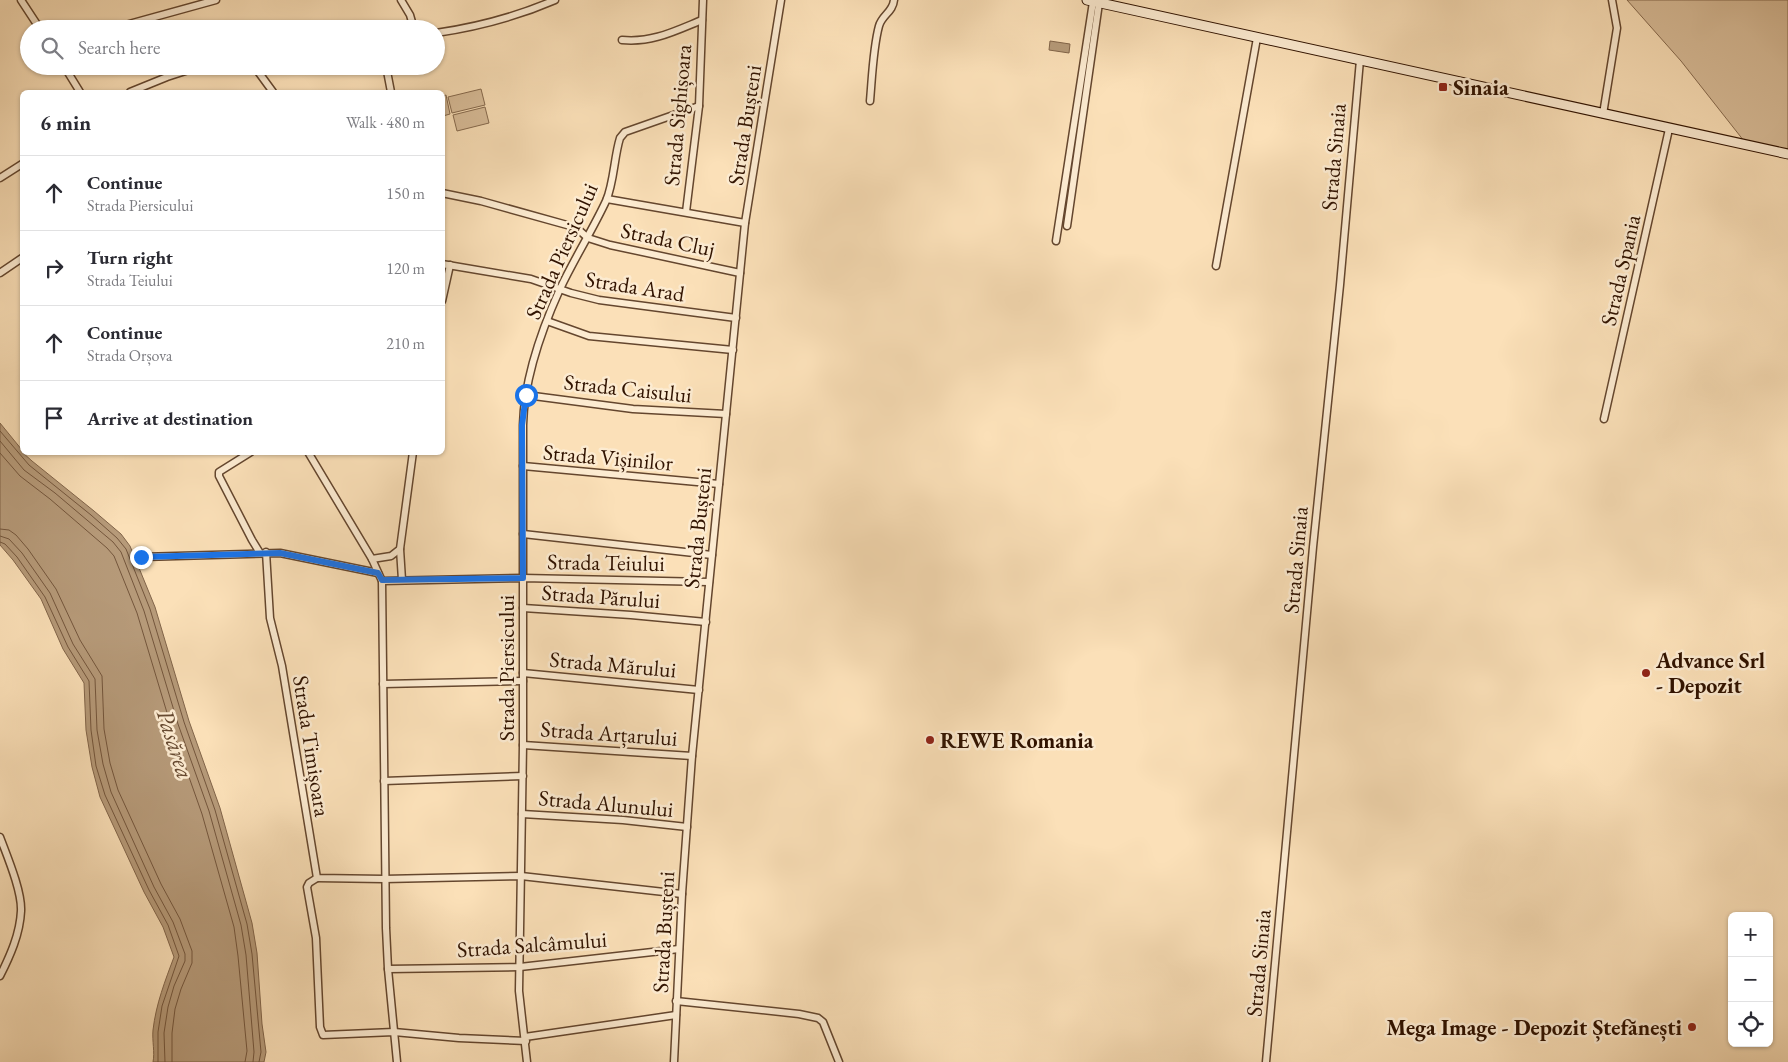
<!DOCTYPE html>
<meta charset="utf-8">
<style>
:root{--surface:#fff;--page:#f2f2f3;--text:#2b2b33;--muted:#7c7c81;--line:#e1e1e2}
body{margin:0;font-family:"EB Garamond",serif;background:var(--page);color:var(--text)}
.controls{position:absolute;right:15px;bottom:15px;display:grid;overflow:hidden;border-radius:8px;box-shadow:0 1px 4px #0004}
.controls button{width:45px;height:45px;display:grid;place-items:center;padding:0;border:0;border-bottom:1px solid var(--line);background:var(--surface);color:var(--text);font:25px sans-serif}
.stop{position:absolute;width:15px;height:15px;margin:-11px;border:4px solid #1a73e8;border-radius:50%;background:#fff}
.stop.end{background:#1a73e8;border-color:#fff;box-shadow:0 1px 5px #0008}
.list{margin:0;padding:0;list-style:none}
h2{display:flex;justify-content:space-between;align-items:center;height:65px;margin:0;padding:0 20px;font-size:21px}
h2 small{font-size:16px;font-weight:400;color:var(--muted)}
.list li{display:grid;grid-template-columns:32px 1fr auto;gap:15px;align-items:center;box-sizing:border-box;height:75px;padding:0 20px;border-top:1px solid var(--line)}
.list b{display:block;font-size:19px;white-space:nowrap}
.list p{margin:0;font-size:16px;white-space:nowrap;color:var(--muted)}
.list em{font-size:16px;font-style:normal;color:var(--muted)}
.icon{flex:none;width:28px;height:28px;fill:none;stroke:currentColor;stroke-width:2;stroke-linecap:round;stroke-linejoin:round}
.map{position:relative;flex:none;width:1788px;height:1062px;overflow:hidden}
.search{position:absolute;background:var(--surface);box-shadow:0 1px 4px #0004;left:20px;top:20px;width:425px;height:55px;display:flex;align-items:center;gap:12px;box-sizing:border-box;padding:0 18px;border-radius:28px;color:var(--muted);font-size:19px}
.panel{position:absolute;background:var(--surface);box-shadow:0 1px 4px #0004;left:20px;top:90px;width:425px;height:365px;border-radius:8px}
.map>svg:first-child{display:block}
</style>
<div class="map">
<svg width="1788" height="1062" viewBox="0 0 1788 1062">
<rect width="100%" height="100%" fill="#fbe0b8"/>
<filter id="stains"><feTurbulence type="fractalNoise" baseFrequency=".004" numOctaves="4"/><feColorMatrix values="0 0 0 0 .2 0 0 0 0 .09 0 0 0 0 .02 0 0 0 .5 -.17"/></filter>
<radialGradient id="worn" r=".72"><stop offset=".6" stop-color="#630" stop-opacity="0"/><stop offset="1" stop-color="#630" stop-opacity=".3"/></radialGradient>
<g fill="#d9bd99" stroke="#85684c">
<path d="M1627,0h161v150l-44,-9 -63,-80z"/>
<path d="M481,89l4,16 -33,8 -4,-16z"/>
<path d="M446,95l4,19 -7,2v-20z"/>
<path d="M485,107l4,16 -32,8 -4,-16z"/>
</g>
<g fill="#b69a79" stroke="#816449">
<path d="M1050,41l20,3 -1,9 -20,-3z"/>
<path d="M0,423l22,27v2l10,9 62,50 27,23 9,12 25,61 34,114 31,87 32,115 5,30 5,71 4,28 -2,10h-111c2,-10 -1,-21 0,-32 3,-26 12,-49 21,-73l-11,-30 -19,-35 -44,-95 -8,-30 -6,-37 -2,-47 -21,-34 -22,-50 -28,-39 -13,-15z"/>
</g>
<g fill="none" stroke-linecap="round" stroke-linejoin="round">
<g stroke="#74563c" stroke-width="1">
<path d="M0,431l29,34 62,50 26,23 9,11 24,60 34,113 31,88 32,114 5,30 9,98 -2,10"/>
<path d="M0,441l24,29 31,23 58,49 8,10 23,59 34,113 31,87 32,114 5,30 8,97 -1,10"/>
<path d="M0,453l20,23 30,23 57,49 7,8 23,57 34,113 31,88 32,113 4,29 9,95 -2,11"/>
<path d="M0,529l9,1 7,5 12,14 28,40 24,51 22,36 2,53 6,34 8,27 43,94 19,35 12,32v12l-11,26 -6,20 -3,24v29"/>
<path d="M0,536l9,3 13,14 28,40 23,51 22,35 2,51 6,34 8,28 43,95 19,35 12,32v7l-11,25 -6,21 -4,26 1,29"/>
<path d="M0,542l5,2 12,13 28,40 23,50 21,34 2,49 5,36 9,29 44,95 19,35 11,31 -17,50 -4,26v30"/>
</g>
<g stroke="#64462e" stroke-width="9">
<g id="minor">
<path d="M21,0l19,29"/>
<path d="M401,0l9,15 4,14"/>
<path d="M111,29l105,-29"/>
<path d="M436,33c41,-6 82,-17 119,-33"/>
<path d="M622,40c30,3 53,-9 80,-20"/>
<path d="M64,66l16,26"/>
<path d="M254,66l19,26"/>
<path d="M386,66l5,26"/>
<path d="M130,92l37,-15 34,-11"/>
<path d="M870,101c2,-22 3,-53 9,-75 3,-11 14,-14 15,-26"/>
<path d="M1603,114l14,-86 -5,-28"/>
<path d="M0,178l22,-14"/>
<path d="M442,193l39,8 86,24 13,6 8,7 22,7 130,28"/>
<path d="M607,199l138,24"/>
<path d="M686,212l13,-106 4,-106"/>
<path d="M1067,226l32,-223"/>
<path d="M1056,241l37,-239"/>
<path d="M442,264l89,15 40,14 28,7 137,18"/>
<path d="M1216,266l41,-228"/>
<path d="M0,273l22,-15"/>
<path d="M442,301l8,-36"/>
<path d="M547,321l42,15 144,14"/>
<path d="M526,395l107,14 93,5"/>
<path d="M1604,419l65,-290"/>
<path d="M251,452l-32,20v4l33,64 8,13"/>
<path d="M308,452l64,107 10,22 4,347 2,41 9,93"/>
<path d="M523,466l196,18"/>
<path d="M523,534l189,21"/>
<path d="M400,549l2,31"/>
<path d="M266,552l4,66 12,48 35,212 67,1 137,-3 161,18"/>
<path d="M141,557l139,-4 98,20"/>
<path d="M372,559l19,-3 9,-7 13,-97"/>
<path d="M382,581l141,-3 186,4"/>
<path d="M523,608l108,7 75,7"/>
<path d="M523,673l176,17"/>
<path d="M383,684l140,-3"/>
<path d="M523,745l169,11"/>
<path d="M384,781l139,-5"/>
<path d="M522,814l101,6 64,7"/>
<path d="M0,837c7,19 22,54 21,74 -1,23 -11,45 -21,65"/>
<path d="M317,878l-8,5 -2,4 9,51 4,89 3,8 71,-3 65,6 67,3"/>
<path d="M388,969l132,-2 159,-18"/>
<path d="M676,1001l123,13 19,4 5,4 16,40"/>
<path d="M525,1037l151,-22"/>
<path d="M527,1062l-8,-71 4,-246v-320c1,-46 18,-94 37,-136 14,-30 32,-58 46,-88 8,-18 8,-44 14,-63l5,-6 74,-26"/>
<path d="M674,1062l8,-168 10,-138 20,-201 33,-332 36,-223"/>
<path d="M1266,1062l47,-515 27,-262 20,-225"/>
</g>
</g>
<g stroke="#311300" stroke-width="11">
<path id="secondary" d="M1087,0l701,154"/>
</g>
<use href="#minor" stroke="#fcebd1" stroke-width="6"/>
<use href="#secondary" stroke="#fcebd1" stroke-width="9"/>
</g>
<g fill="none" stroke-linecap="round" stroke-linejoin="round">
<path stroke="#1a73e8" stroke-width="6" d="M141,557l139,-4 98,20 4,7 141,-2 -1,-153 4,-30"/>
</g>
<g fill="#8f2418" stroke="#fcebd1" stroke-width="2">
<rect x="1438" y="82" width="10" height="10" rx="2.5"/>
<circle cx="1646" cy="673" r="5"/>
<circle cx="930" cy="740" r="5"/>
<circle cx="1692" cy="1027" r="5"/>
</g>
<g text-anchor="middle" stroke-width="5" stroke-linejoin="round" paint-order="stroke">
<g font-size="22" font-weight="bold" fill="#311300" stroke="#fcebd1" text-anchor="start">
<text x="1453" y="95">Sinaia</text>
<text x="1656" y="668">Advance Srl<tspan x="1656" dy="25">- Depozit</tspan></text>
<text x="940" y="748">REWE Romania</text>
<text x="1682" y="1035" text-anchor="end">Mega Image - Depozit Ștefănești</text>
</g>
<g font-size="22" fill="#311300" stroke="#fcebd1">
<text transform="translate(677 115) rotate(-85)" y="8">Strada Sighișoara</text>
<text transform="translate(744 125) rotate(-81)" y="8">Strada Bușteni</text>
<text transform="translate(1333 157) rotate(-85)" y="8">Strada Sinaia</text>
<text transform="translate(668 239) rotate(12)" y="8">Strada Cluj</text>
<text transform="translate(561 251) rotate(-66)" y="8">Strada Piersicului</text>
<text transform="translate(1620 270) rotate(-77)" y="8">Strada Spania</text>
<text transform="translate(635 286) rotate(9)" y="8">Strada Arad</text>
<text transform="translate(628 388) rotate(6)" y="8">Strada Caisului</text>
<text transform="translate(608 457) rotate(5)" y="8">Strada Vișinilor</text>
<text transform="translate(697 528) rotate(-84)" y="8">Strada Bușteni</text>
<text transform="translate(1295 560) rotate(-85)" y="8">Strada Sinaia</text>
<text transform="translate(606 562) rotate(1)" y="8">Strada Teiului</text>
<text transform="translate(601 596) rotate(4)" y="8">Strada Părului</text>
<text transform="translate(613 664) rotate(5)" y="8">Strada Mărului</text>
<text transform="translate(506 668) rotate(-90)" y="8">Strada Piersicului</text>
<text transform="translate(609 733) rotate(4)" y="8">Strada Arțarului</text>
<text transform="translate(312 746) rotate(81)" y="8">Strada Timișoara</text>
<text transform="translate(606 803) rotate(5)" y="8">Strada Alunului</text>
<text transform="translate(663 932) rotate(-87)" y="8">Strada Bușteni</text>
<text transform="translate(532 944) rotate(-4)" y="8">Strada Salcâmului</text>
<text transform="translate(1258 963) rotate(-85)" y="8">Strada Sinaia</text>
</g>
<g font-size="24" font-style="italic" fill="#664930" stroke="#fcebd1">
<text transform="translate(175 744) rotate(72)" y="8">Pasărea</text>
</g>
</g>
<rect width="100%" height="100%" filter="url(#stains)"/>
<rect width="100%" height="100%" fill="url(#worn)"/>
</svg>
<div class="controls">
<button>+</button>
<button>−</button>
<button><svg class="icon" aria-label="locate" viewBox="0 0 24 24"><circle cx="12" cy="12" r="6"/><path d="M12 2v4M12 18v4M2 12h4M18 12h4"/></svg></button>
</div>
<div class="stop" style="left:526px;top:395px"></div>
<div class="stop end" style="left:141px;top:557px"></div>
<div class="search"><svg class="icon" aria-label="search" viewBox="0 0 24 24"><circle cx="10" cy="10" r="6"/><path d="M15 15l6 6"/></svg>Search here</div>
<section class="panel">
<h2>6 min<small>Walk · 480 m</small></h2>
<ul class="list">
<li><svg class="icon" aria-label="ahead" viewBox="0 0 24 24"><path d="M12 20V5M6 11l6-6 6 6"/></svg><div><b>Continue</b><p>Strada Piersicului</p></div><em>150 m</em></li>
<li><svg class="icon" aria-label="right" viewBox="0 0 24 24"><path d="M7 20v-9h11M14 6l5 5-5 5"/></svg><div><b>Turn right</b><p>Strada Teiului</p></div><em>120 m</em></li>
<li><svg class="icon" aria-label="ahead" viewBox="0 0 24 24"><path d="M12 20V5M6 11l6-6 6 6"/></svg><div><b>Continue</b><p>Strada Orșova</p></div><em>210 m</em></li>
<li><svg class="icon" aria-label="arrive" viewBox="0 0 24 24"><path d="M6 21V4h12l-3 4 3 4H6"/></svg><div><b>Arrive at destination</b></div></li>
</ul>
</section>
</div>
